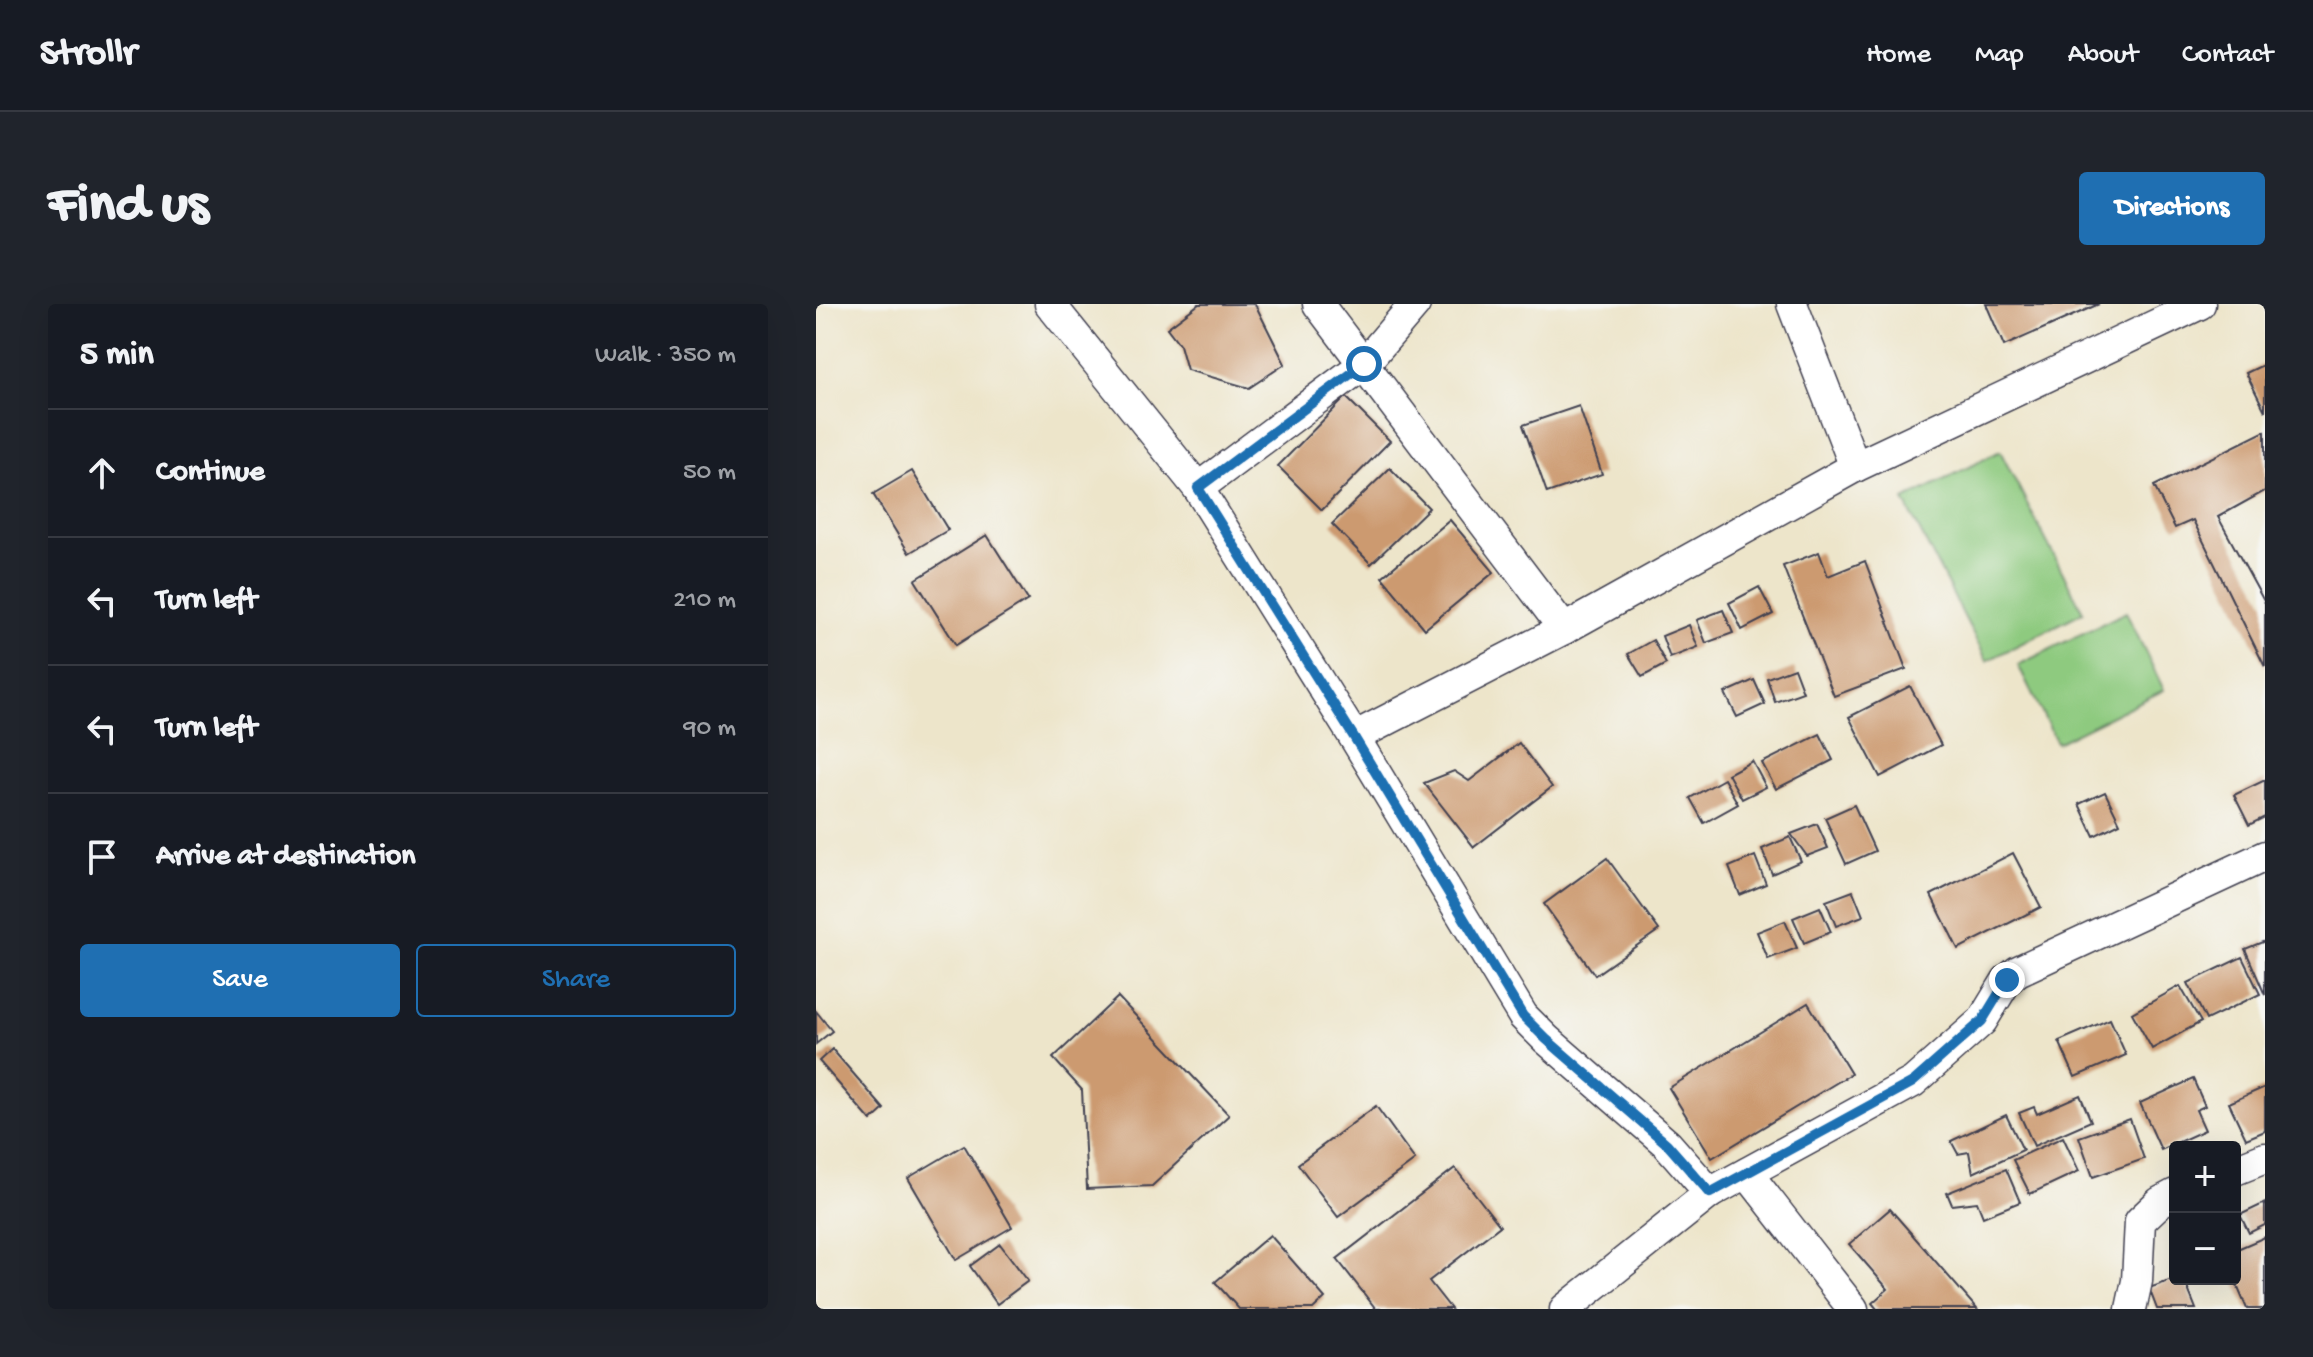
<!DOCTYPE html>
<meta charset="utf-8">
<style>
:root{--surface:#171b24;--page:#20242c;--text:#f1f3f6;--muted:#9ea1a6;--line:#363941;--accent:#1f6fb2}
body{margin:0;font-family:"Gochi Hand",sans-serif;background:var(--page);color:var(--text)}
.controls{position:absolute;right:24px;bottom:24px;display:grid;overflow:hidden;border-radius:8px;box-shadow:0 8px 32px #0002}
.controls button{width:72px;height:72px;display:grid;place-items:center;padding:0;border:0;border-bottom:2px solid var(--line);background:var(--surface);color:var(--text);font:40px sans-serif}
.stop{position:absolute;width:24px;height:24px;margin:-18px;border:6px solid #1f6fb2;border-radius:50%;background:#fff}
.stop.end{background:#1f6fb2;border-color:#fff;box-shadow:0 2px 8px #0008}
.list{margin:0;padding:0;list-style:none}
h2{display:flex;justify-content:space-between;align-items:center;height:104px;margin:0;padding:0 32px;font-size:34px}
h2 small{font-size:26px;font-weight:400;color:var(--muted)}
.list li{display:grid;grid-template-columns:52px 1fr auto;gap:24px;align-items:center;box-sizing:border-box;height:128px;padding:0 32px;border-top:2px solid var(--line)}
.list b{display:block;font-size:30px;white-space:nowrap}
.list em{font-size:26px;font-style:normal;color:var(--muted)}
.actions{display:flex;gap:16px;padding:24px 32px}
.actions a{flex:1;padding:18px 0;border:2px solid var(--accent);border-radius:8px;text-align:center;font-size:28px;color:var(--accent)}
.actions .main{background:var(--accent);color:#fff}
.icon{flex:none;width:44px;height:44px;fill:none;stroke:currentColor;stroke-width:2;stroke-linecap:round;stroke-linejoin:round}
.map{position:relative;flex:none;width:1449px;height:1005px;overflow:hidden;border-radius:8px}
header{display:flex;align-items:center;gap:48px;box-sizing:border-box;height:112px;padding:0 40px;background:var(--surface);border-bottom:2px solid var(--line)}
header strong{font-size:38px}
nav{display:flex;gap:44px;margin-inline-start:auto;font-size:28px}
.intro{display:flex;align-items:center;justify-content:space-between;box-sizing:border-box;height:192px;padding:0 48px}
h1{margin:0;font-size:56px}
.button{padding:20px 36px;border-radius:8px;background:var(--accent);color:#fff;font-size:28px;font-weight:700}
main{display:flex;gap:48px;padding:0 48px}
aside{flex:1;background:var(--surface);border-radius:8px;box-shadow:0 8px 32px #0002}
.map>svg:first-child{display:block}
</style>
<header>
<strong>Strollr</strong>
<nav><a>Home</a><a>Map</a><a>About</a><a>Contact</a></nav>
</header>
<div class="intro"><h1>Find us</h1><a class="button">Directions</a></div>
<main>
<aside>
<h2>5 min<small>Walk · 350 m</small></h2>
<ul class="list">
<li><svg class="icon" aria-label="ahead" viewBox="0 0 24 24"><path d="M12 20V5M6 11l6-6 6 6"/></svg><div><b>Continue</b></div><em>50 m</em></li>
<li><svg class="icon" aria-label="left" viewBox="0 0 24 24"><path d="M17 20v-9H6M10 6l-5 5 5 5"/></svg><div><b>Turn left</b></div><em>210 m</em></li>
<li><svg class="icon" aria-label="left" viewBox="0 0 24 24"><path d="M17 20v-9H6M10 6l-5 5 5 5"/></svg><div><b>Turn left</b></div><em>90 m</em></li>
<li><svg class="icon" aria-label="arrive" viewBox="0 0 24 24"><path d="M6 21V4h12l-3 4 3 4H6"/></svg><div><b>Arrive at destination</b></div></li>
</ul>
<div class="actions"><a class="main">Save</a><a>Share</a></div>
</aside>
<div class="map">
<svg width="1449" height="1005" viewBox="0 0 1449 1005">
<rect width="100%" height="100%" fill="#f6f6f2"/>
<filter id="ink" filterUnits="userSpaceOnUse"><feTurbulence type="fractalNoise" baseFrequency=".0125" numOctaves="2"/><feDisplacementMap in="SourceGraphic" scale="16" xChannelSelector="R" yChannelSelector="G"/><feConvolveMatrix kernelMatrix="1 2 1 2 8 2 1 2 1" color-interpolation-filters="sRGB"/></filter>
<filter id="wash" filterUnits="userSpaceOnUse"><feTurbulence type="fractalNoise" baseFrequency=".006" numOctaves="4" result="noise"/><feDisplacementMap in="SourceGraphic" scale="32" xChannelSelector="R" yChannelSelector="G"/><feGaussianBlur stdDeviation="1.8" result="paint"/><feColorMatrix in="noise" values="0 0 0 0 0 0 0 0 0 0 0 0 0 0 0 0 0 1.4 0 .05"/><feComposite in="paint" operator="in"/></filter>
<g filter="url(#wash)">
<rect width="100%" height="100%" fill="#ede5ca"/>
<g fill="#8eca7f" stroke="#58765d" stroke-width="2">
<path d="M1184,147l83,161 -96,49 -83,-161z"/>
<path d="M1310,308l38,78 -107,53 -39,-78z"/>
</g>
<g id="blocks">
<g fill="#cc9a6f">
<path d="M383,0h56l30,60 -36,24 -62,-18 -7,-25 -13,-17z"/>
<path d="M1170,0h113l-95,42z"/>
<path d="M1449,60v47l-19,-38z"/>
<path d="M530,93l44,44 -68,69 -44,-44z"/>
<path d="M763,102l23,68 -55,19 -24,-68z"/>
<path d="M1449,127v60l-47,26 47,86v64l-72,-147 -18,8 -21,-42z"/>
<path d="M574,164l39,40 -58,56 -39,-40z"/>
<path d="M96,167l36,59 -39,23 -36,-59z"/>
<path d="M634,216l44,52 -69,57 -43,-52z"/>
<path d="M171,231l41,65 -72,45 -41,-65z"/>
<path d="M1003,248l9,24 37,-15 41,108 -72,27 -51,-130z"/>
<path d="M943,283l14,27 -31,16 -13,-27z"/>
<path d="M907,306l10,23 -27,10 -9,-23z"/>
<path d="M873,321l9,22 -28,11 -8,-22z"/>
<path d="M837,336l13,24 -24,13 -14,-23z"/>
<path d="M978,364l9,24 -28,10 -8,-24z"/>
<path d="M938,376l11,24 -28,13 -12,-24z"/>
<path d="M1094,382l31,59 -61,32 -31,-60z"/>
<path d="M1004,430l13,26 -57,29 -14,-26z"/>
<path d="M703,439l33,44 -78,60 -50,-64 30,-12 15,10z"/>
<path d="M936,457l14,26 -24,12 -14,-25z"/>
<path d="M908,475l14,25 -34,19 -14,-25z"/>
<path d="M1449,476v37l-16,8 -15,-30z"/>
<path d="M1289,488l15,31 -26,13 -15,-32z"/>
<path d="M1038,501l21,46 -29,13 -21,-46z"/>
<path d="M1001,520l11,24 -21,8 -16,-22z"/>
<path d="M974,533l11,24 -29,13 -10,-25z"/>
<path d="M1197,549l28,54 -83,42 -27,-54z"/>
<path d="M939,552l11,28 -26,11 -11,-28z"/>
<path d="M791,554l52,72 -64,45 -51,-71z"/>
<path d="M1037,587l10,25 -27,10 -10,-25z"/>
<path d="M1004,603l11,25 -27,11 -11,-25z"/>
<path d="M969,617l12,27 -29,11 -11,-27z"/>
<path d="M1449,637v54l-20,-46z"/>
<path d="M1426,653l18,37 -54,26 -18,-37z"/>
<path d="M1364,682l21,36 -49,27 -20,-36z"/>
<path d="M302,693l111,118 -77,71 -65,3 -5,-99 -29,-32z"/>
<path d="M992,699l43,71 -139,84 -43,-70z"/>
<path d="M0,707l16,20 -16,13z"/>
<path d="M1294,715l16,36 -51,22 -16,-36z"/>
<path d="M16,745l52,60 -13,12 -52,-60z"/>
<path d="M1377,775l12,27 -9,4 9,20 -44,20 -21,-47z"/>
<path d="M1449,783v44l-19,8 -17,-36z"/>
<path d="M1264,791l11,26 -57,25 -15,-33 15,-6 3,7z"/>
<path d="M560,802l39,54 -77,57 -40,-53z"/>
<path d="M1190,811l17,35 -50,23 -4,-21 -11,2 -7,-13z"/>
<path d="M1314,815l14,40 -51,18 -14,-40z"/>
<path d="M1247,833l16,34 -49,23 -17,-34z"/>
<path d="M148,841l48,82 -56,33 -48,-82z"/>
<path d="M639,864l45,58 -71,55 22,28h-75l-39,-50z"/>
<path d="M1190,865l14,33 -37,15 -6,-15 -25,3 -5,-12z"/>
<path d="M1449,899v22l-16,8 -9,-18z"/>
<path d="M1074,905l87,100h-100l-5,-6 16,-14 -39,-45z"/>
<path d="M454,931l55,63 -12,11h-74l-24,-27z"/>
<path d="M1449,933v72h-18l-12,-28v-31z"/>
<path d="M184,940l28,37 -31,23 -27,-38z"/>
<path d="M1359,975h9l12,30h-39l-8,-21z"/>
</g>
</g>
</g>
<g filter="url(#ink)">
<use href="#blocks" fill-opacity="0" stroke="#403f50" stroke-width="2"/>
<g fill="none" stroke-linecap="round" stroke-linejoin="round">
<g stroke="#403f50" stroke-width="33">
<g id="minor">
<path d="M234,0l148,184 156,249 169,279 23,23 121,105 43,49"/>
<path d="M502,0l246,325"/>
<path d="M976,0l63,163"/>
<path d="M382,184l166,-124 51,-60"/>
<path d="M538,433l210,-108 291,-162 345,-163"/>
<path d="M1419,866l30,-12"/>
<path d="M931,869l106,136"/>
<path d="M749,1005l145,-116 203,-111 69,-61 25,-41 11,-9 247,-115"/>
<path d="M1315,1005l6,-28 3,-60 20,-19 15,-8"/>
</g>
</g>
<use href="#minor" stroke="#fff" stroke-width="30"/>
</g>
</g>
<g fill="none" stroke-linecap="round" stroke-linejoin="round" filter="url(#ink)">
<path stroke="#1f6fb2" stroke-width="10" d="M548,60l-166,124 156,249 169,279 23,23 121,105 43,49 203,-111 69,-61 25,-41"/>
</g>
</svg>
<div class="controls">
<button>+</button>
<button>−</button>
</div>
<div class="stop" style="left:548px;top:60px"></div>
<div class="stop end" style="left:1191px;top:676px"></div>
</div>
</main>
